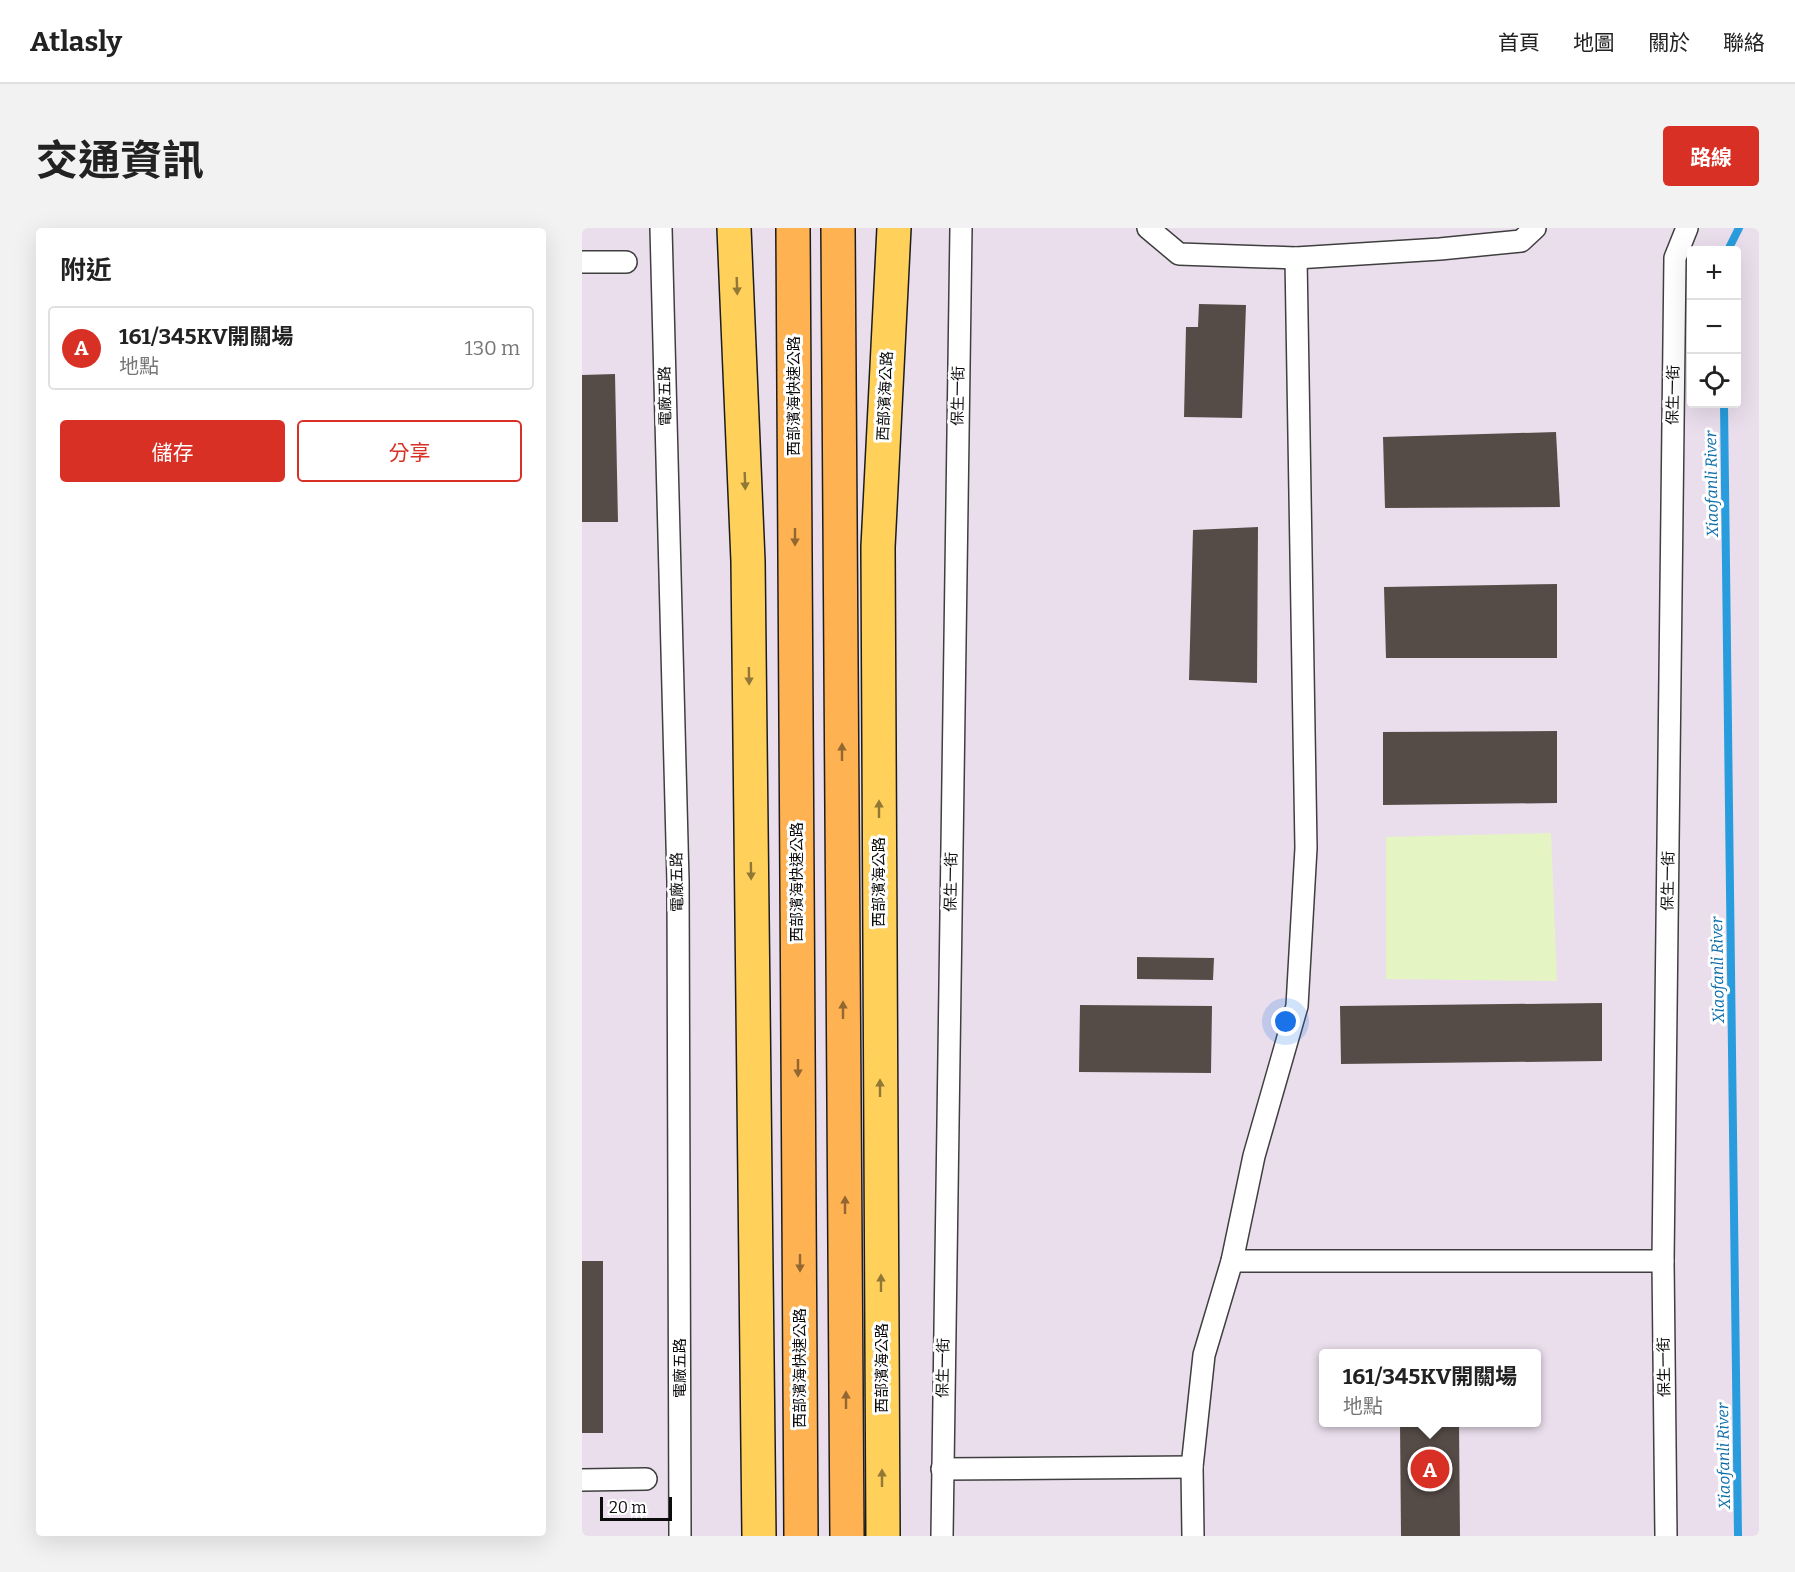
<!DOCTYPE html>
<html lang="zh-TW">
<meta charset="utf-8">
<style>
:root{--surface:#fff;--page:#f2f2f2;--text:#222;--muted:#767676;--line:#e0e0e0;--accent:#d93025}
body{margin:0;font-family:Bitter,"Noto Sans TC",serif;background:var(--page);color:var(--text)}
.controls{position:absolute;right:18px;top:18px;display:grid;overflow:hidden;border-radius:6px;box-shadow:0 6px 24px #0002}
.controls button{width:54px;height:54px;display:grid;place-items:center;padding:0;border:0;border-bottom:2px solid var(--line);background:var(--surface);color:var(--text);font:30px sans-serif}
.scale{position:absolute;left:18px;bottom:15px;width:72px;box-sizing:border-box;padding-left:6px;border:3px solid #0c0c0c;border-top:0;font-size:16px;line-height:21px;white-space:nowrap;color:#0c0c0c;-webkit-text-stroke:4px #fff;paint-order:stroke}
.you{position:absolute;left:704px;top:794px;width:21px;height:21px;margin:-15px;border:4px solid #fff;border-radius:50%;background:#1a73e8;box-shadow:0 0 0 9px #1a73e833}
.badge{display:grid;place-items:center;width:39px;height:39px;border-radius:50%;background:var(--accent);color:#fff;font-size:20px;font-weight:700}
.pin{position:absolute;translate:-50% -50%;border:3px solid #fff;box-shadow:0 2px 6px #0006}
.popup{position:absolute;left:737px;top:1121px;width:222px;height:78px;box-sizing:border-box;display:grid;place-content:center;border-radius:6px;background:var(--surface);filter:drop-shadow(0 2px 4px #0005);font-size:20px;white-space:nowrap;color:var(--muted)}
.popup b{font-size:22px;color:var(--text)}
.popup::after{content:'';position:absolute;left:50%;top:100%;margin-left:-12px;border:12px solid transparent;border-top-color:var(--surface)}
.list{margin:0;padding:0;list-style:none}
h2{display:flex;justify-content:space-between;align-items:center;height:78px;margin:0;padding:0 24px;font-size:26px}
h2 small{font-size:20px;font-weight:400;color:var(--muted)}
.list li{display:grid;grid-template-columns:39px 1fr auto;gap:18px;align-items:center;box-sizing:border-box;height:84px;margin:0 12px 12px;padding:0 12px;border:2px solid var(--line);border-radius:6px}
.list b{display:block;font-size:22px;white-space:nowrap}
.list p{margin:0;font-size:20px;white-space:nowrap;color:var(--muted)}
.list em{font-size:20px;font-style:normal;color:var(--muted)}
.actions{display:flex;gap:12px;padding:18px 24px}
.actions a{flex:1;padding:14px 0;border:2px solid var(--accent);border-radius:6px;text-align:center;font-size:21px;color:var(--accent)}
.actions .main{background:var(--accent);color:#fff}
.icon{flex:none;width:33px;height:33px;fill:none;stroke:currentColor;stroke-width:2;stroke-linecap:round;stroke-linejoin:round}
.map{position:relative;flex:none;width:1177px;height:1308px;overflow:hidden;border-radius:6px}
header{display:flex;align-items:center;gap:36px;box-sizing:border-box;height:84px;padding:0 30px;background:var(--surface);border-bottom:2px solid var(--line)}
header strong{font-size:28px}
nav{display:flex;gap:33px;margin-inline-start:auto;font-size:21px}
.intro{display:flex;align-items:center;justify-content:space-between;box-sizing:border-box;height:144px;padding:0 36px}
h1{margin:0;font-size:42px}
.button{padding:15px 27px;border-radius:6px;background:var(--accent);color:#fff;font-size:21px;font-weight:700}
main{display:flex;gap:36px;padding:0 36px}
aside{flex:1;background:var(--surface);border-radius:6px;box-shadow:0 6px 24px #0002}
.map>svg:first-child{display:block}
</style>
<header>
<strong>Atlasly</strong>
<nav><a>首頁</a><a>地圖</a><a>關於</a><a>聯絡</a></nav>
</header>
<div class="intro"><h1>交通資訊</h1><a class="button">路線</a></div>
<main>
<aside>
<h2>附近<small></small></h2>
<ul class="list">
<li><span class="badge">A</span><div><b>161/345KV開關場</b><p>地點</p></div><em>130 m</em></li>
</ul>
<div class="actions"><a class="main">儲存</a><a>分享</a></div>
</aside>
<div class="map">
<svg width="1177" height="1308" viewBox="0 0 1177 1308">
<rect width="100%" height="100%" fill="#fffaea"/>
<path fill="#eadeec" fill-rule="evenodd" d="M0,0h1177v1308h-1177zM1110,22h44v154h-44zM742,1126h212v68h-212z"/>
<path fill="#e5f4c3" d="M969,605l6,148 -171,-2v-142z"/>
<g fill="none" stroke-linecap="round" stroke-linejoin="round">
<g stroke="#289cdc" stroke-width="8">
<path d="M1146,22l11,-22"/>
<path d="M1142,176l14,1132"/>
</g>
</g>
<g fill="#564c47">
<path d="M617,76l47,1 -4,113 -58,-1 2,-90h12z"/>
<path d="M33,146l3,148h-36v-147z"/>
<path d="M974,204l4,75 -175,1 -2,-71z"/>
<path d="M676,299l-1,156 -68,-3 4,-150z"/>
<path d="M975,356v74h-171l-2,-71z"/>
<path d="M975,503v72l-174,2v-73z"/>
<path d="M555,729l77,1 -1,22 -76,-1z"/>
<path d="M1020,775v58l-261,3 -1,-58z"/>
<path d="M498,777l132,1 -1,67 -132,-1z"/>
<rect x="0" y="1033" width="21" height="172"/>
<path d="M818,1194h59l1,114h-59z"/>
</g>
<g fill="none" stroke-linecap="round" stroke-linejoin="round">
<g stroke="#3f3f3f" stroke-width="24">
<g id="minor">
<path d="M79,0l17,653 2,655"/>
<path d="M566,0l31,26 117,4 144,-9 81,-8 14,-13"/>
<path d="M0,34h44"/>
<path d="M650,1033h431"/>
<path d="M360,1241l250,-2"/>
<path d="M0,1252l64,-1"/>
<path d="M360,1308l19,-1308"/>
<path d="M611,1308l-1,-69 12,-112 28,-94 22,-105 43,-150 9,-158 -10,-590"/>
<path d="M1084,1308l-3,-275 12,-1003 12,-30"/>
</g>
</g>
<g stroke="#1d1d1d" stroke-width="36">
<g id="primary">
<path d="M152,0l14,333 11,975"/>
<path d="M301,1308l-5,-989 16,-319"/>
</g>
</g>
<g stroke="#1d1d1d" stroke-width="36">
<g id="trunk">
<path d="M211,0l8,1308"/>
<path d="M256,0l9,1308"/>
</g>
</g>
<use href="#minor" stroke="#fff" stroke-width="21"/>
<use href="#primary" stroke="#ffd05a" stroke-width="33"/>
<use href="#trunk" stroke="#ffb251" stroke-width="33"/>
</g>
<defs><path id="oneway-solid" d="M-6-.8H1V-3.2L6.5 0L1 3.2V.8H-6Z" transform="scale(1.5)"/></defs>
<g fill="#927837">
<use href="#oneway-solid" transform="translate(155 58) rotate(88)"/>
<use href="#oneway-solid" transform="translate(163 253) rotate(88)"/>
<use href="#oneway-solid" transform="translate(167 448) rotate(89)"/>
<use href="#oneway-solid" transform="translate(297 581) rotate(-90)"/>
<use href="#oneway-solid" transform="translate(169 643) rotate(89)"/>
<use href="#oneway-solid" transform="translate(298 860) rotate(-90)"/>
<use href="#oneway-solid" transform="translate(299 1055) rotate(-90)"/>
<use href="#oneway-solid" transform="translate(300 1250) rotate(-90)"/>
</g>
<g fill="#926732">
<use href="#oneway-solid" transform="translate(213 309) rotate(90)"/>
<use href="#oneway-solid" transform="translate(260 524) rotate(-90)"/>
<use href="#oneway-solid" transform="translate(261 782) rotate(-90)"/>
<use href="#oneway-solid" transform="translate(216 840) rotate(90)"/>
<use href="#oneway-solid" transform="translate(263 977) rotate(-90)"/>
<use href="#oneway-solid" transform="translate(218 1035) rotate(90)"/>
<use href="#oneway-solid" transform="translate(264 1172) rotate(-90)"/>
</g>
<g text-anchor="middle" stroke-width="6" stroke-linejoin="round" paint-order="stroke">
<g font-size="15" fill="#0c0c0c" stroke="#fff">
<text transform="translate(1091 167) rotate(-89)" y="5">保生一街</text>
<text transform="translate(83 168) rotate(-91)" y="5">電廠五路</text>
<text transform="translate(212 168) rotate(-90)" y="5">西部濱海快速公路</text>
<text transform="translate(303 168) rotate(-87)" y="5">西部濱海公路</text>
<text transform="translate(376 168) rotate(-89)" y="5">保生一街</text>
<text transform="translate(1086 653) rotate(-89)" y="5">保生一街</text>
<text transform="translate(95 654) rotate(-91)" y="5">電廠五路</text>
<text transform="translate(215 654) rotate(-90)" y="5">西部濱海快速公路</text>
<text transform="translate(297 654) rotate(-90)" y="5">西部濱海公路</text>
<text transform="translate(369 654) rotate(-89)" y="5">保生一街</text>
<text transform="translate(1082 1139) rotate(-91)" y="5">保生一街</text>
<text transform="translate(98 1140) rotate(-90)" y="5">電廠五路</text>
<text transform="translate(218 1140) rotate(-90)" y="5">西部濱海快速公路</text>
<text transform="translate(300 1140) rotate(-90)" y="5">西部濱海公路</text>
<text transform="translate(361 1140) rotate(-89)" y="5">保生一街</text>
</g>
<g font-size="16" font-style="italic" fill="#086baa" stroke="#fff">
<text transform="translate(1129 256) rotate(-91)" y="6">Xiaofanli River</text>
<text transform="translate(1135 742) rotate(-91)" y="6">Xiaofanli River</text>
<text transform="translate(1141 1228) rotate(-91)" y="6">Xiaofanli River</text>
</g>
</g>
</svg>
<div class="controls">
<button>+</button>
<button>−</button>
<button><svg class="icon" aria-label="locate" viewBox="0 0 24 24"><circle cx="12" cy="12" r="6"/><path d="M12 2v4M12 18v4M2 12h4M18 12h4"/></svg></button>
</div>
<div class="scale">20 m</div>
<div class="you"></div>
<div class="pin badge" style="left:848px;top:1241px">A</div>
<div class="popup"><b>161/345KV開關場</b>地點</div>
</div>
</main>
